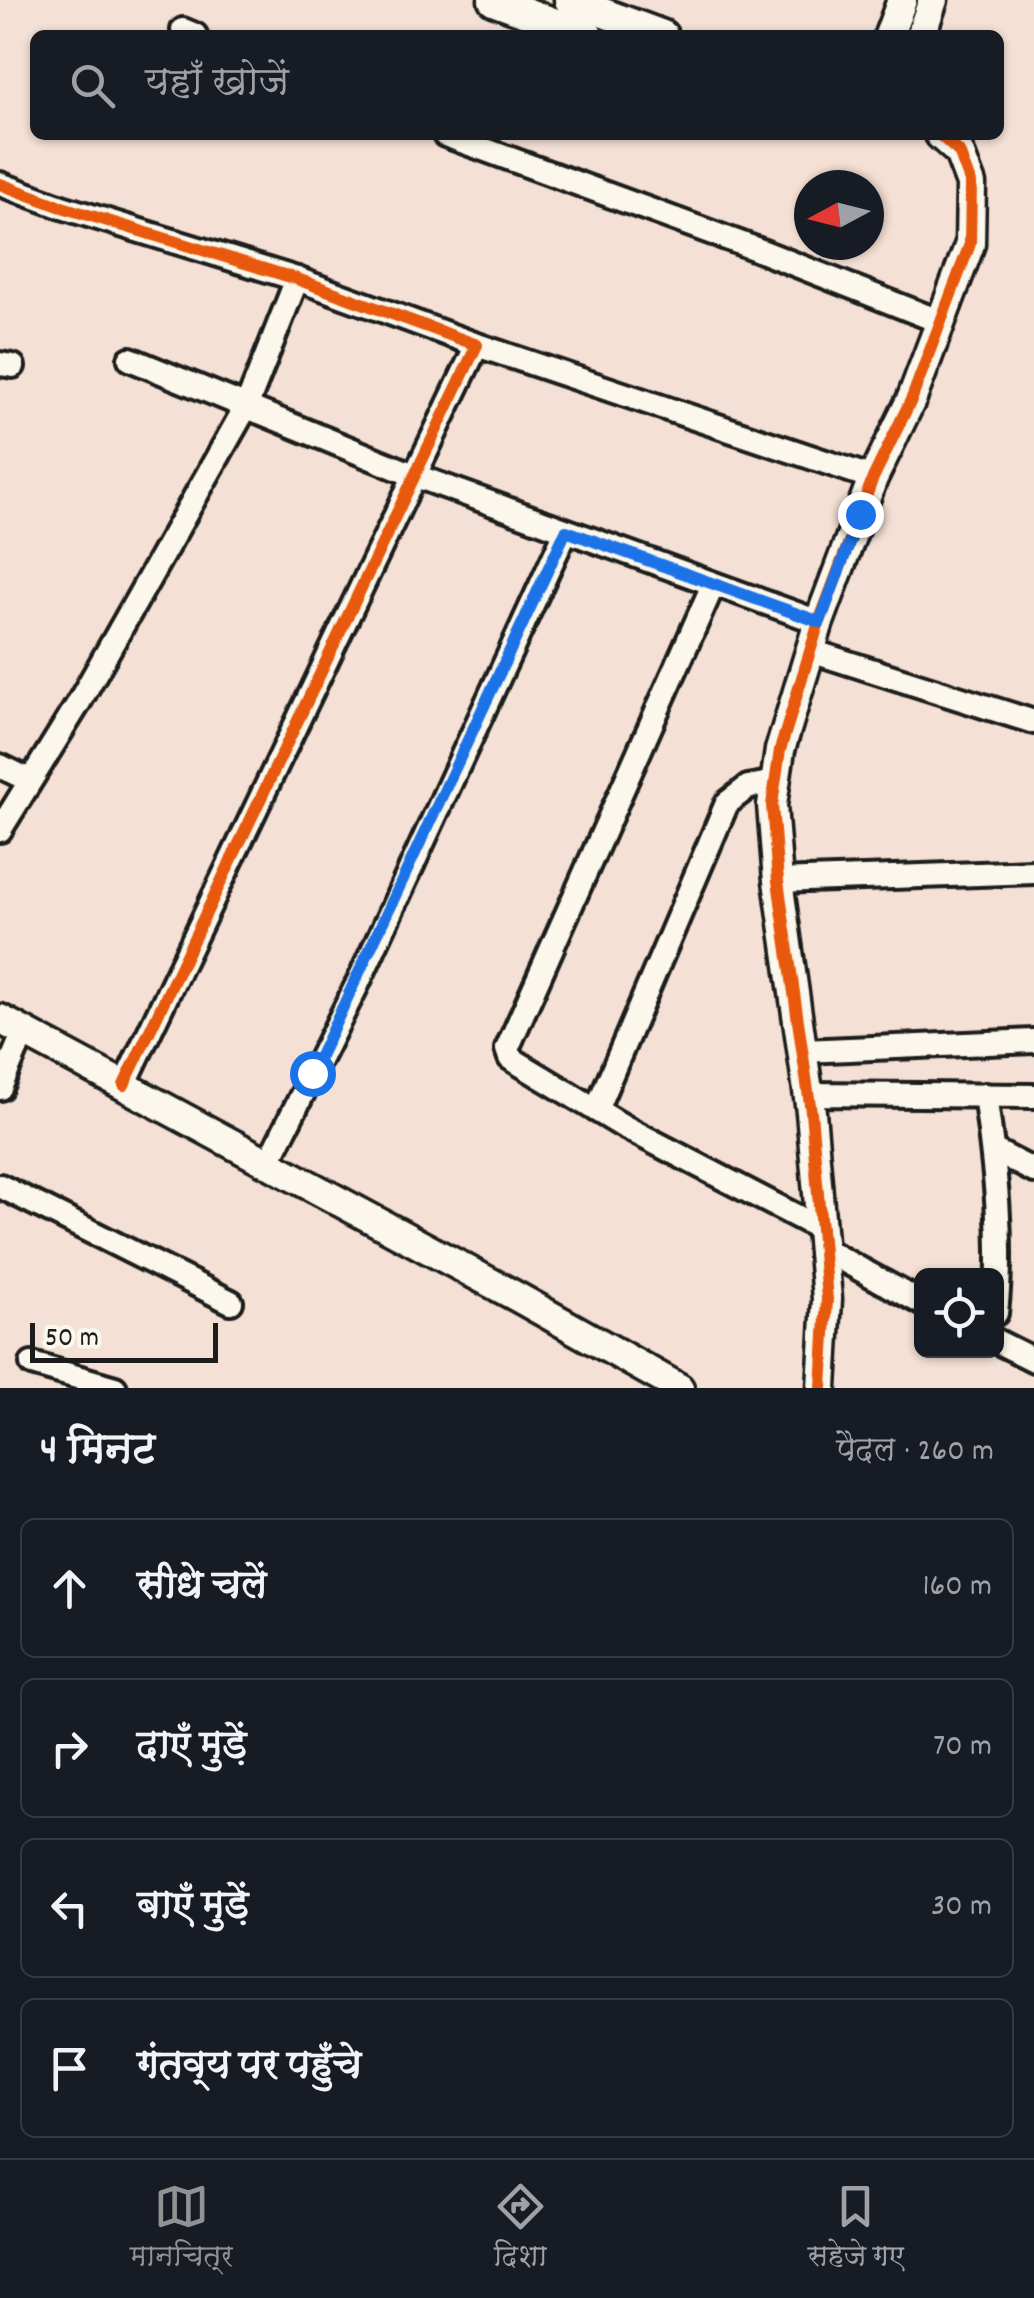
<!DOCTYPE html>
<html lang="hi">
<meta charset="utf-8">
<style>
:root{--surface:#171b24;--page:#242831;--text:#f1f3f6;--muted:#9ea1a6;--line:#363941;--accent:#919294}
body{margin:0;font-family:Dekko,"Playpen Sans Deva",sans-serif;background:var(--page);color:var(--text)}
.controls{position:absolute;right:30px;bottom:30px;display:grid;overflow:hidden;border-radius:15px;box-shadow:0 2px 8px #0004}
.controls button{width:90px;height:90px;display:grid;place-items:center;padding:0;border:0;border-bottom:2px solid var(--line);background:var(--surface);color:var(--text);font:50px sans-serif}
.compass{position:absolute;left:794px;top:170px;width:90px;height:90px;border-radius:50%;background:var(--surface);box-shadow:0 2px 8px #0004;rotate:263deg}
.scale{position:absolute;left:30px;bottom:25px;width:188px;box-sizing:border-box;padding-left:10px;border:5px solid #1c1c1c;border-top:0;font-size:28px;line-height:35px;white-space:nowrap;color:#1c1c1c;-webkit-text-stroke:8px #fbf7ec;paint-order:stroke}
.stop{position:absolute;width:30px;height:30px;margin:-22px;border:8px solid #1a73e8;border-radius:50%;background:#fff}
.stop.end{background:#1a73e8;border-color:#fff;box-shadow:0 2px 10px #0008}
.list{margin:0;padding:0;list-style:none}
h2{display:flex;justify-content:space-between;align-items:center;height:130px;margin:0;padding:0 40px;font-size:42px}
h2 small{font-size:32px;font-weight:400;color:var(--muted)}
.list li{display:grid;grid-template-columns:65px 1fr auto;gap:30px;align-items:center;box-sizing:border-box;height:140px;margin:0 20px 20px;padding:0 20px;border:2px solid var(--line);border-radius:15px}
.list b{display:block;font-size:38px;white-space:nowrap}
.list em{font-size:32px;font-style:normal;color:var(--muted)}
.icon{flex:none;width:55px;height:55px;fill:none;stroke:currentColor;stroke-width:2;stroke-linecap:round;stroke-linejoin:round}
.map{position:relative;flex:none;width:1034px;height:1388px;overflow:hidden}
.search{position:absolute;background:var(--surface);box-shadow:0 2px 8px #0004;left:30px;right:30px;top:30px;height:110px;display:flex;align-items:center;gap:25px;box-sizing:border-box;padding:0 35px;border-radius:15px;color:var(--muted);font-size:38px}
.sheet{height:770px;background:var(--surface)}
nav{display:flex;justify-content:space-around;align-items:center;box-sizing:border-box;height:140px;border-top:2px solid var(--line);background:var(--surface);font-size:28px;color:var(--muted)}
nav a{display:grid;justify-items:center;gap:5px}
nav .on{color:var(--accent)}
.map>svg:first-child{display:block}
</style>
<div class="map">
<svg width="1034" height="1388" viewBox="0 0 1034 1388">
<rect width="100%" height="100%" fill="#f4e0d5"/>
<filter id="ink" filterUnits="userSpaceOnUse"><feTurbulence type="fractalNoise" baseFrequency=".01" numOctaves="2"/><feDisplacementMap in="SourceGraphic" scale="20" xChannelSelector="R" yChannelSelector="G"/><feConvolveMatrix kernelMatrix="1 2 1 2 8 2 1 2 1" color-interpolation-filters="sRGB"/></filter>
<g filter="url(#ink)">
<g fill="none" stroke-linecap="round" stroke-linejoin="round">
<g stroke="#1c1c1c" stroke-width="30">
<g id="minor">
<path d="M183,30l12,5"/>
<path d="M445,135l311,114 185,73"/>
<path d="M0,184l62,23 235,72 180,66 -353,740"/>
<path d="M477,345l396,133"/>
<path d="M130,359l286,117 403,146"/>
<path d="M0,364l13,2"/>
<path d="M713,585l-206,464 3,9 113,68 198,103"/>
<path d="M811,651l223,71"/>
<path d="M0,766l29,14"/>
<path d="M0,830l78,-126 169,-299 50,-126"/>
<path d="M778,881l256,-9"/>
<path d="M803,1051l231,-10"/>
<path d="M0,1088l24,-56"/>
<path d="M808,1094l226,2"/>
<path d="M985,1095c10,70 19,146 11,218"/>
<path d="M596,1110l131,-307 21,-16 27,-5"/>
<path d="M993,1150l41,21"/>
<path d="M268,1163l90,-180 208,-452"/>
<path d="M0,1186l231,116"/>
<path d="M823,1249l99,54"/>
<path d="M996,1341l38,19"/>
<path d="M32,1364l83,24"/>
</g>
</g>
<g stroke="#1c1c1c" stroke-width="35">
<g id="tertiary">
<path d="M493,0l95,35"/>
<path d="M569,0l94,35"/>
<path d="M889,35l13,-35"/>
<path d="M921,35l12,-35"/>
<path d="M0,1019l519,279 160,90"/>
<path d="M822,1388l5,-89 -6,-70 -10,-117 -33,-231 -6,-76 8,-55 39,-128 54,-144 39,-80 58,-154 1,-60 -12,-32 -19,-17"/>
</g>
</g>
<use href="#minor" stroke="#fbf7ec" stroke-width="22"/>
<use href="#tertiary" stroke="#fbf7ec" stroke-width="28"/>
<g stroke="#fbf7ec" stroke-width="19">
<g id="cycleway">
<path d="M0,184l62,23 235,72 180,66 -353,740"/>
<path d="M822,1388l5,-89 -6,-70 -10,-117 -33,-231 -6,-76 8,-55 39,-128 54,-144 39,-80 58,-154 1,-60 -12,-32 -19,-17"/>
</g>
</g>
<use href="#cycleway" stroke="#e8590c" stroke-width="12"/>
</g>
</g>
<g fill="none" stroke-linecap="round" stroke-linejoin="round" filter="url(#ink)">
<path stroke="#1a73e8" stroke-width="12" d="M312,1073l254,-542 254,91 40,-108"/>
</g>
</svg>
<div class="controls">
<button><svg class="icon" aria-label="locate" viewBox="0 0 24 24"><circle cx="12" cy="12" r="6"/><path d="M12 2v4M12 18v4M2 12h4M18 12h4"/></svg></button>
</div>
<svg class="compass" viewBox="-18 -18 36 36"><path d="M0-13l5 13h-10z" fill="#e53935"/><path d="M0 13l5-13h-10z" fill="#9ea1a6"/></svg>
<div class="scale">50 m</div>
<div class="stop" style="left:312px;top:1073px"></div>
<div class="stop end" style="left:860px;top:514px"></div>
<div class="search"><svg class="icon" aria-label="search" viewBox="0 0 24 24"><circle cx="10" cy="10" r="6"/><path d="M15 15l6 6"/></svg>यहाँ खोजें</div>
</div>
<section class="sheet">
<h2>4 मिनट<small>पैदल · 260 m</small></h2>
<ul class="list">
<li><svg class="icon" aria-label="ahead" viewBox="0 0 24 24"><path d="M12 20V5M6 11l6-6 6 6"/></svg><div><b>सीधे चलें</b></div><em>160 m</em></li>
<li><svg class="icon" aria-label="right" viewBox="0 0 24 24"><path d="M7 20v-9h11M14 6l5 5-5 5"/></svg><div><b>दाएँ मुड़ें</b></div><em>70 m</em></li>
<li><svg class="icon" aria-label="left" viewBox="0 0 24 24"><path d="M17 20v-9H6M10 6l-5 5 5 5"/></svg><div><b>बाएँ मुड़ें</b></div><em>30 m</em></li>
<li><svg class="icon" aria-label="arrive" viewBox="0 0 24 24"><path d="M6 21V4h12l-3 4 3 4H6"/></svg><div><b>गंतव्य पर पहुँचे</b></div></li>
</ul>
</section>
<nav>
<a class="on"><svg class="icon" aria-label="map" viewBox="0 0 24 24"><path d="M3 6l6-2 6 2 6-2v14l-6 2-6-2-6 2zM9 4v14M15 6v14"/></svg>मानचित्र</a>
<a><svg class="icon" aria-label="directions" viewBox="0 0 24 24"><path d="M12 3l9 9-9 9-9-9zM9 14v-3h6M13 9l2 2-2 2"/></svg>दिशा</a>
<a><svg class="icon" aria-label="saved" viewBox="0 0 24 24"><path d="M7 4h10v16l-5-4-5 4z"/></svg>सहेजे गए</a>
</nav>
